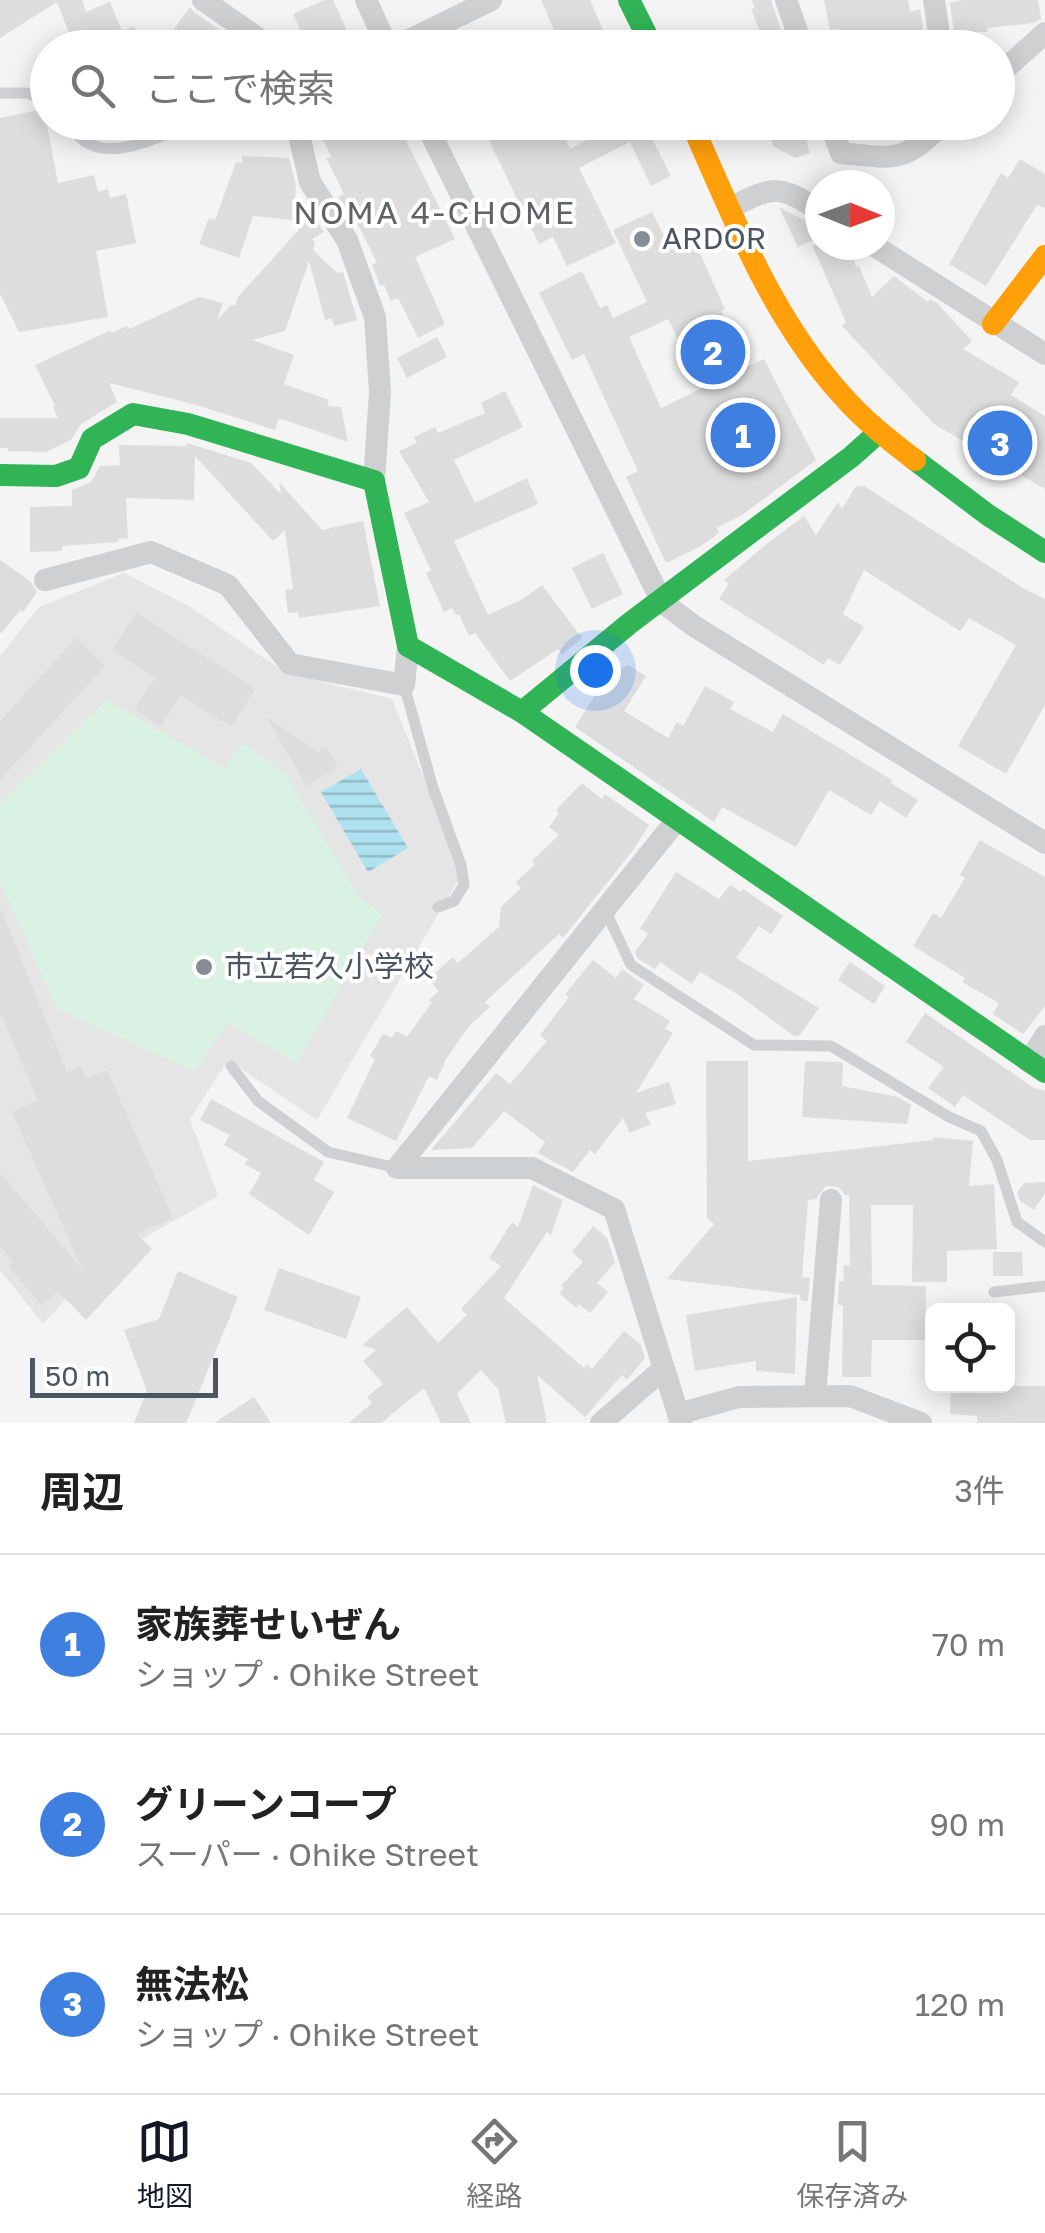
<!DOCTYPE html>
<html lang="ja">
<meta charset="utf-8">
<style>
:root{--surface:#fff;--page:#f2f2f2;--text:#222;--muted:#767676;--line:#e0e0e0;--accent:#111827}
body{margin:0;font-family:"Golos Text","Noto Sans JP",sans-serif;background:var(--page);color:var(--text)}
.controls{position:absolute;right:30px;bottom:30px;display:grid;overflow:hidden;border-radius:15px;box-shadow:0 5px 25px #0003}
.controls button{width:90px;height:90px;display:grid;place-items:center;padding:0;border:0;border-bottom:2px solid var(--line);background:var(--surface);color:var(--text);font:50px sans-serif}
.compass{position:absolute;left:805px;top:170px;width:90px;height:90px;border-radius:50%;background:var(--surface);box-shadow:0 5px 25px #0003;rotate:91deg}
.scale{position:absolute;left:30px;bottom:25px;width:188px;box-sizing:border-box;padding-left:10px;border:5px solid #4a5661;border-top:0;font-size:28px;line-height:35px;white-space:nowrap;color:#4a5661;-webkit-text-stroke:8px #fff;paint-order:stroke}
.you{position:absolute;left:595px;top:670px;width:35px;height:35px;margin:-25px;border:8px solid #fff;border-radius:50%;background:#1a73e8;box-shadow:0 0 0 15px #1a73e833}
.badge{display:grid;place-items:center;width:65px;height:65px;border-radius:50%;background:var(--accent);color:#fff;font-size:32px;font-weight:700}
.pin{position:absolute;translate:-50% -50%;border:5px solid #fff;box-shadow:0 2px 10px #0006}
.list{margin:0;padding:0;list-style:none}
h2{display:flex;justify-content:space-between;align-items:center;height:130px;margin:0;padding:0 40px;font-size:42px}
h2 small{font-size:32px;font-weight:400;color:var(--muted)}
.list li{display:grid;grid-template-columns:65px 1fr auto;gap:30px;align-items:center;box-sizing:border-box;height:180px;padding:0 40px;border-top:2px solid var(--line)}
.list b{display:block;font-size:38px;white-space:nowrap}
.list p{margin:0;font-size:32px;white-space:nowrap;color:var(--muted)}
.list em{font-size:32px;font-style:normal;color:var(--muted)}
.icon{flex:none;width:55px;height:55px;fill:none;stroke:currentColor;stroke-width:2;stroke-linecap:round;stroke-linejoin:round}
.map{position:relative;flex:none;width:1045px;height:1423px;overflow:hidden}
.search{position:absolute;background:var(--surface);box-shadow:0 5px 25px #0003;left:30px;right:30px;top:30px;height:110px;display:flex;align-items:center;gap:25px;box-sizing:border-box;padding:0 35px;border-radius:55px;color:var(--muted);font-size:38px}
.sheet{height:670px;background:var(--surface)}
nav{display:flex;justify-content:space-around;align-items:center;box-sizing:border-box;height:140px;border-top:2px solid var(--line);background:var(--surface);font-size:28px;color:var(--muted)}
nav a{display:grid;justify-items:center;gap:5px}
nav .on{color:var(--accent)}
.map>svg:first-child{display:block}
</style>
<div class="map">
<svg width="1045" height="1423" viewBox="0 0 1045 1423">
<defs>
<pattern id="water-rules" width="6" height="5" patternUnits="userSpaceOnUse" patternTransform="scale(2.5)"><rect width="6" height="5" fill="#aee2f0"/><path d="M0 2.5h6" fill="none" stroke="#90bac6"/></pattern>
</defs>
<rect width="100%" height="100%" fill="#f4f4f4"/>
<path fill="#e6e5e6" d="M124,573l65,33 97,67 106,26 70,175 -145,246 -89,-60 -38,59 28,77 -119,67 -56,61 -43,-54v-614l39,-49z"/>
<path fill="#d9f2e3" d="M106,700l118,68 19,-25 43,32 72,119 24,21 -85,148 -69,-40 -34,48 -137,-62 -57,-128v-77z"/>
<path fill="url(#water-rules)" d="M361,769l47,79 -40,24 -47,-80z"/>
<g fill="#ddddde" fill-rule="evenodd">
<path d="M0,0h82l4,12 24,-10 12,29 12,-5 9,22h-68l-18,-46 -57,36z"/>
<path d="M324,0h9l22,48h-46l-16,-34z"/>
<path d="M541,0h49l21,48h-49z"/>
<path d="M752,0h19l11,33 -19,7 -12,-31 4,-1z"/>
<path d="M824,0h84l2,12 10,-3 6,39h-82l-5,-19 -9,1z"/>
<path d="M963,0h75l3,19 -7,4 -47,5 1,4h-11l2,16h-23l-6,-45z"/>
<path d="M190,7l4,5 51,36h-45l-26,-19z"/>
<path d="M44,109l14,74 36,-8 4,17 10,-3 2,9 16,-4 10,49 -40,8 12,66 -89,15 -19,-38v-176z"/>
<path d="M314,122h83l58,117 -40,18 30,67 -27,14 -20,-40 -7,3 -7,-16 -4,1 -8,-22 5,-1 -24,-48 -3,2 -12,-20 6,-3 -18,-36h6z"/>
<path d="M480,122h78l12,27 50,-27h49l-20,11 22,43 -20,10 -21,-44 -51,26 37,75 -49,23 -14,-29 -14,7z"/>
<path d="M765,122h50l4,14 -13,5 4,12 -15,5 -22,-12z"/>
<path d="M242,156l47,2 7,28 -3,34 -40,-4 -14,42 -40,-14 10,-26 6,2 21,-58 6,1z"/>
<path d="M1020,159l25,15v34l-8,-3 -51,81 -37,-22 52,-91 7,5z"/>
<path d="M779,207l31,16 7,15 -19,9z"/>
<path d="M652,212l19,38 23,-10 31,69 -4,2 27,55 16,-7 52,101 -74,55 -25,13 2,5 -18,13 -35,17 -40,-86 12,-6 -54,-117 -12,6 -33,-67 43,-22 18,37 7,-3 6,13 34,-16 -34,-72zM668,319l34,69 -41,20 -32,-71z"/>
<path d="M313,214l11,18 -12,7 3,3 -2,8 24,23 6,-1 14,48 -23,6 -2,-8 -7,2 -16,-59 -24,70 -33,9 42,15 -10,29 45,16 -2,6 14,1 7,35 -69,-24 -4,12 -75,-24 -91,-23 8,19 -36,22 -10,16 -25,12 -38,-1v-3h-8v-30h58l-5,-11 2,-1 -20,-41 76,-35v3l16,-7 2,3 70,-32 24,6 -6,17 14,-15 4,1 3,-9z"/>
<path d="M812,245h37l7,22 3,-1 13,31 22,-21 34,26 2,-3 7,4 35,38 -9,8 56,33 -8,13 34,21v73l-111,-65 -92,-98 4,-4z"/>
<path d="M437,337l10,20 -40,21 -10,-20z"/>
<path d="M505,391l18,36 -69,33 21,43 52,-25 11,26 -84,37 34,74 33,-15 21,-15 40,53 -20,17 -4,-6 -48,32 -35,-48 -6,3 -10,-22 -3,1 -4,-7 -8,4 -18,-39 5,-3 -27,-57 25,-11 -30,-51 18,-8 -3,-6 21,-10 3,6 47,-20 -4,-10z"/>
<path d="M187,443l64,20 30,31 -2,-12 43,48 41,-9 17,85 -81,12 -1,-6 -10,1 -3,-23 8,-1 -8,-59 -12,11 -78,-85 -1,44 -68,-2 2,40 -10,1v3l-56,4v5l-32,1v-45l42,-1v-16l19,-8 9,-16 20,-1 -1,-20 67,1z"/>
<path d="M856,486h8l159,102 22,11v106l-39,69 -48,-28 58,-101 -47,-27 -9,13 -96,-61 -21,44 21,13 -24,38 -12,-7 -4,7 -105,-66 10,-16 -5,-3 45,-38 35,-26 12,19 22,-33 4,7z"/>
<path d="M603,553l20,41 -31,15 -20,-41z"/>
<path d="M0,560l30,21 7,11 -14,20 -2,-2 -21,24z"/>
<path d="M136,612l119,77 -24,38 -50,-32 -20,31 -27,-17 21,-31 -43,-28z"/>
<path d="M76,638l29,28 -105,114v-59z"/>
<path d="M628,665l18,11 -22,35 44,27 9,-16 6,4 22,-40 29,16 -4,7 43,23 10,-18 109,66 -1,3 27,17 -12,18 -26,-17 -9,14 -42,-25 -33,57 -74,-40 -8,15 -139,-95 31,-49z"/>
<path d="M266,717l52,35 8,-5 12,20 -31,19z"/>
<path d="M582,783l20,16 3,-5 44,31 -15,24 -71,89 -4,-4 -74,68 5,5 -21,19 -23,33 -9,21 -8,-4 -33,65 -49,-23 28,-59 -5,-3 13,-22 9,4 4,-7 11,6 25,-35 -3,-2 10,-9 -11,-12 25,-22 5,6 41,-36 2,-20 20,-19 -5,-6 19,-18 -3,-3 27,-26 -10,-8 10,-14 -3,-3z"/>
<path d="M980,840l65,37v129l-22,28 -30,-20 6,-11 -37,-21 3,-4 -52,-32 20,-33 8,5 24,-40 -5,-3z"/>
<path d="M676,872l43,27 11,-14 11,7 2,-3 40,27 -12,18 -12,-8 -23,32 83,50 -20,28h-5l-57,-42 -37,-22 -8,12 -32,-22 -5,7 -17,-10 -3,-7 13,-18 -8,-5z"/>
<path d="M0,907l67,165 14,-6 5,13 21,-9 66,148 -36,16 15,15 -66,71 -28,-29 -16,15 -34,-40 5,-4 -13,-16v-73l82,96 -70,-157 26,-12 -38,-88z"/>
<path d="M593,960l23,18 6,-9 22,16 -10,14 36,22 -5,8 8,4 -37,60 33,-11 7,22 -31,9 6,11 -21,9 -7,-15 -28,36 -5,-4 -17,22 -35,-19 7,-11 -41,-31 -32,37 -41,2 65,-77 14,11 37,-43 -7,-6 29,-38 -4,-3z"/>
<path d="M850,962l35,24 -11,18 -36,-24z"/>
<path d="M925,1013l109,75 11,3v49h-15l-67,-45 -8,12 -27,-19 16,-21 -38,-25z"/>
<path d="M706,1061h42v100l185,-21v-3l40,4 -4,45 25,-2 3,65 -50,2v31h-35l1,-77h-42l1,80 54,1 -1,54h-53l-1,37h-29l1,-71 -5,-2 1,-23h5l-1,-15 7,-1 -1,-70h-4l-6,-8 -13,-1 -10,13 -8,1 -6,77 8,1 -2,23h-7l-1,-6 -133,-16 47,-55 -7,-6z"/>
<path d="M805,1061l35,1 3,2 -1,22 56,11 13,8 -4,19 -105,-7z"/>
<path d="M211,1099l113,63 -10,18 20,12 -25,43 -60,-41 12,-21 -17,-9 4,-5 -24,-14 6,-10 -30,-15z"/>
<path d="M1045,1182v11l-11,17 -14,-9 -3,-8 7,-10z"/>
<path d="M533,1185l30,15 -12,35 -4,-3 -43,66 80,70 3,-4 5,5 32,-38 17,14 4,13 -18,22 -5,-5 -37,42 -48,-42 10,48h-41l-8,-34 -17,-19 -24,24 14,29h-30l-17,-35 -43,35h-32l23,-20 -5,-6 16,-13 -20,-23 13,-11 -14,-5 45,-38 31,36 29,-28 -6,-6 40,-43 -12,-8 23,-36 6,5z"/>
<path d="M593,1226l14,12 8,24 -18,21 11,9 -18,21 -11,-9 -3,4 -17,-15 5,-5 -3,-2 22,-24 -11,-10z"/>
<path d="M993,1252h29l1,24h-30z"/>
<path d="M279,1268l82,29 -15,42 -82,-29z"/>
<path d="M178,1271l60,26 -52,126h-52l13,-32 -23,-61 35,-11z"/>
<path d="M797,1297l-2,77 -39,-3v-10l-61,10 -9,-56z"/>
<path d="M951,1386h94v37h-68v-7l-27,-2z"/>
<path d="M254,1397l17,26h-57z"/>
</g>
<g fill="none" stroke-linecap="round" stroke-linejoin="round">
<g stroke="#ced0d2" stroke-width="11">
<path d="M0,93h26l22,7"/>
<path d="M68,122c4,6 10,15 16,19 30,21 81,-7 110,-19"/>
<path d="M404,685l29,103 28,77 3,20 -10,16 -16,6"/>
<path d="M605,910l26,55 123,80 77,1 118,71 32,14 16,29 20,62 28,20"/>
<path d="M231,1066l27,35 70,51 69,16"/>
<path d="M994,1292l51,-6"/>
</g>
<g stroke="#ced0d2" stroke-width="22">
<path d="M203,0l59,41 3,7"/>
<path d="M366,0l22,48"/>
<path d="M786,0l17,48"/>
<path d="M934,0l7,48"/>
<path d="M393,48l98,-48"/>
<path d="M998,75l47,-42"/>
<path d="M296,122l14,60 37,58 28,77 5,75 -6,89"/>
<path d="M425,122l237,480 32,24 351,217"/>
<path d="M830,122l11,31c56,6 62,10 104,-31"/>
<path d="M730,208c43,-22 49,-24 90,3"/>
<path d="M873,245l172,109"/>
<path d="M45,580l106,-28 77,33 62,79 114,21 4,-39"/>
<path d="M676,821l-279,347h135l82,41 67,214"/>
<path d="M1029,1062l16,-26"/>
<path d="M815,1395l16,-195"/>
<path d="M678,1414l61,-17 111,-1 71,27"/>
<path d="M601,1423l61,-53"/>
</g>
<g stroke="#30b455" stroke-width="22">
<path d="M629,0l24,48"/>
<path d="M915,460l73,55 57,37"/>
<path d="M0,475l56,1 23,-8 13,-29 41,-25 55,10 186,57 34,165 114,66 523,360"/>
<path d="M522,712l108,-89 221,-166 28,-25"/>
</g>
<g stroke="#ff9f0a" stroke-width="22">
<path d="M691,122c41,93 80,194 149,271 22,26 49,47 75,67"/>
<path d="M993,324l52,-68"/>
</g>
</g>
<g fill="#868d94" stroke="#fff" stroke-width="4">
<circle cx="642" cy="239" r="10"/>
<circle cx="204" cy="967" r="10"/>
</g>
<g text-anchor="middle" stroke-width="8" stroke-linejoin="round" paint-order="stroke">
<g font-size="30" fill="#4a5661" stroke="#fff" text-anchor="start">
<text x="662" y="249">ARDOR</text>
<text x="224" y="977">市立若久小学校</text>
</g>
<g font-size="32" letter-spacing="2.5" fill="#5f6368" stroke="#fff">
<text x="435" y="224">NOMA 4-CHOME</text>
</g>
</g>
</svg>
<div class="controls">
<button><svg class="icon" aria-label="locate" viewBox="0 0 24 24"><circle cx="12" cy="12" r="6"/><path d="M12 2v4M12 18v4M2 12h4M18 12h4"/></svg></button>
</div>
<svg class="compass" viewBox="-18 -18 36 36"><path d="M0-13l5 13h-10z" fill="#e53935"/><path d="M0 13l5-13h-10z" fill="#767676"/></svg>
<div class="scale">50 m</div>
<div class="you"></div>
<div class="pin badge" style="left:743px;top:435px;background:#3f7fe0">1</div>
<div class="pin badge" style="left:713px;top:352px;background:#3f7fe0">2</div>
<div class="pin badge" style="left:1000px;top:443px;background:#3f7fe0">3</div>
<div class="search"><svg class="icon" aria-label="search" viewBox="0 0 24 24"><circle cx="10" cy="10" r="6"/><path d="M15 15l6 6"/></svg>ここで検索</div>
</div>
<section class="sheet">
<h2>周辺<small>3件</small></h2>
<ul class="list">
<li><span class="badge" style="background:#3f7fe0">1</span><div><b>家族葬せいぜん</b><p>ショップ · Ohike Street</p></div><em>70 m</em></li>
<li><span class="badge" style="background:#3f7fe0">2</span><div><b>グリーンコープ</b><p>スーパー · Ohike Street</p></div><em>90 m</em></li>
<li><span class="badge" style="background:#3f7fe0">3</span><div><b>無法松</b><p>ショップ · Ohike Street</p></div><em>120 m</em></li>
</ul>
</section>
<nav>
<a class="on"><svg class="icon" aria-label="map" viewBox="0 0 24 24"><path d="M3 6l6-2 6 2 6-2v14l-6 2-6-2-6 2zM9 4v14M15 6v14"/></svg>地図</a>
<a><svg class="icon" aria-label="directions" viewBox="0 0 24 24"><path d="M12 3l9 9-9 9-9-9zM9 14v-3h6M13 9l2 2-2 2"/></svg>経路</a>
<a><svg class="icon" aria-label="saved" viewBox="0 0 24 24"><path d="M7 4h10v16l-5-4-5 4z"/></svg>保存済み</a>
</nav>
